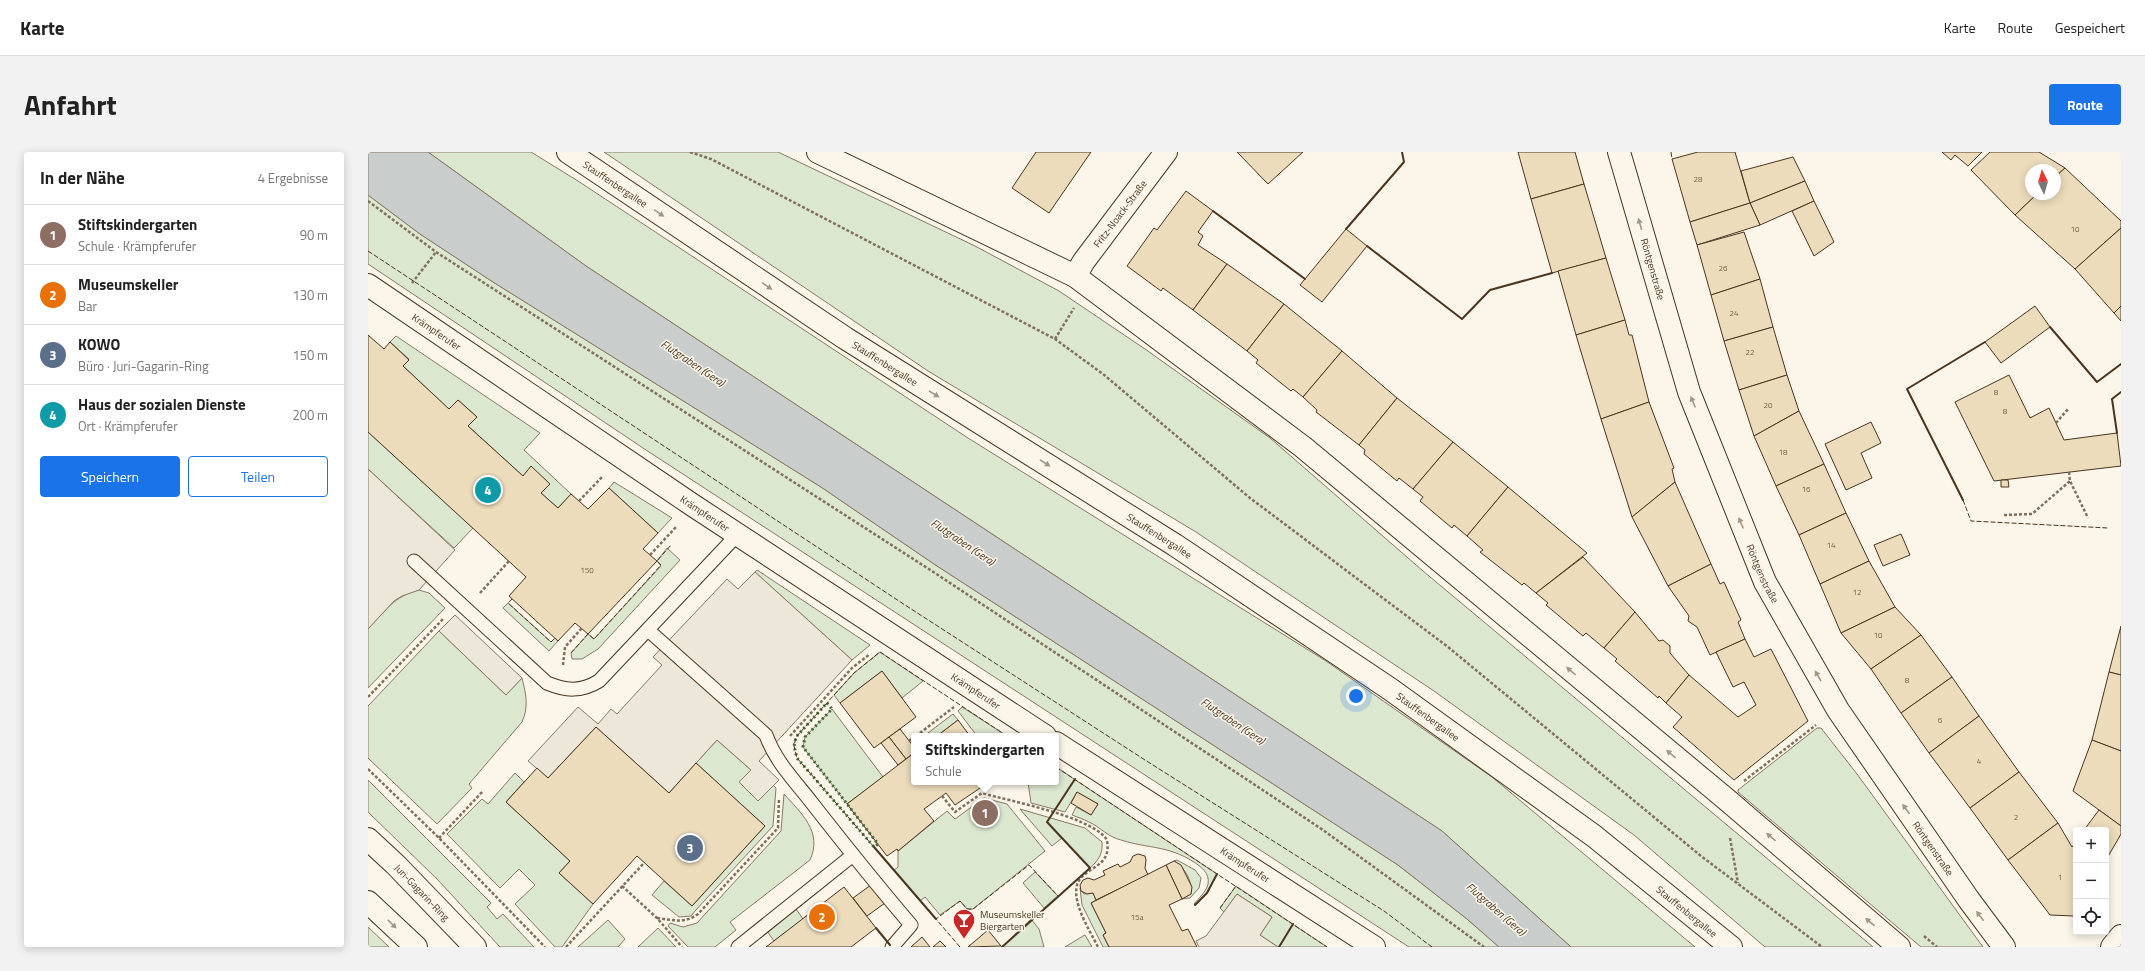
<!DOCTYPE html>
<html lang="de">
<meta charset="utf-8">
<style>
:root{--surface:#fff;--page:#f2f2f2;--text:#222;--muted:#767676;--line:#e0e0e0;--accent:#1a73e8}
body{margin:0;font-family:"Titillium Web",sans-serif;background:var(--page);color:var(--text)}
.controls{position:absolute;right:12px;bottom:12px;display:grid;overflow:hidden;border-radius:4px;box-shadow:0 2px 10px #0003}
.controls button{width:36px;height:36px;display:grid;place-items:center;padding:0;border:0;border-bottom:1px solid var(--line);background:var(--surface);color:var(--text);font:20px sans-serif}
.compass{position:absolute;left:1657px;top:12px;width:36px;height:36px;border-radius:50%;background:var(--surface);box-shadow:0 2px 10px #0003;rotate:355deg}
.you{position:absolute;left:988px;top:544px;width:14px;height:14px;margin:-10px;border:3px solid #fff;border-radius:50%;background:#1a73e8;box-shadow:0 0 0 6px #1a73e833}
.badge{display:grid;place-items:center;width:26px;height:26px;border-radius:50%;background:var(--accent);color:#fff;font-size:13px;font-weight:700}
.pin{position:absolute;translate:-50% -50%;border:2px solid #fff;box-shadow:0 1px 4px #0006}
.popup{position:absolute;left:543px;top:581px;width:148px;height:52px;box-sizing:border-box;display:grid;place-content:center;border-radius:4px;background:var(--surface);filter:drop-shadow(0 1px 3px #0005);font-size:13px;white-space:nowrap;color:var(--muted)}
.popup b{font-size:15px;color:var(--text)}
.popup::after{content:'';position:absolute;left:50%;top:100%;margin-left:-8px;border:8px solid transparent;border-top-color:var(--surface)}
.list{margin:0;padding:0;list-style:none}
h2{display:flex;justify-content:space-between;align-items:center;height:52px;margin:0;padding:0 16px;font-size:17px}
h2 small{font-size:13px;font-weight:400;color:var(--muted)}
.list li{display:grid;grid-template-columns:26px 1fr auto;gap:12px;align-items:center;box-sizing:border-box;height:60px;padding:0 16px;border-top:1px solid var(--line)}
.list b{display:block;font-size:15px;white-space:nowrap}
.list p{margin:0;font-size:13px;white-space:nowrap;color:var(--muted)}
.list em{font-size:13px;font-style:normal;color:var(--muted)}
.actions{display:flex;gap:8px;padding:12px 16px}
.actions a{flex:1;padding:9px 0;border:1px solid var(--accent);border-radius:4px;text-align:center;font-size:14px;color:var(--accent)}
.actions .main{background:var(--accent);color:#fff}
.icon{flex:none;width:22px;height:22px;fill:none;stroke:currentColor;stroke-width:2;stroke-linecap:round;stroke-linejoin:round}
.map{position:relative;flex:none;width:1753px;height:795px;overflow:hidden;border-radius:4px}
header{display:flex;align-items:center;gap:24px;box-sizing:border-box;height:56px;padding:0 20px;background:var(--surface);border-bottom:1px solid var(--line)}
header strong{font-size:19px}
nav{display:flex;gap:22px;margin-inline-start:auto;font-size:14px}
.intro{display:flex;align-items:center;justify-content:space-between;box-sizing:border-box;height:96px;padding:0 24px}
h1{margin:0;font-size:28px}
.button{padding:10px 18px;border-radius:4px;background:var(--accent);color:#fff;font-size:14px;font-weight:700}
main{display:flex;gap:24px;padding:0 24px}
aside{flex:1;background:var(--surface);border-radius:4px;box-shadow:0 2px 10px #0003}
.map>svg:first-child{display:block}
</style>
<header>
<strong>Karte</strong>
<nav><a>Karte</a><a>Route</a><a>Gespeichert</a></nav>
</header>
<div class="intro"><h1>Anfahrt</h1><a class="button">Route</a></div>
<main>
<aside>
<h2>In der Nähe<small>4 Ergebnisse</small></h2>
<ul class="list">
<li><span class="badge" style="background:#8d6e63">1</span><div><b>Stiftskindergarten</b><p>Schule · Krämpferufer</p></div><em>90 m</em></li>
<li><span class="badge" style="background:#e8710a">2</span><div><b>Museumskeller</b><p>Bar</p></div><em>130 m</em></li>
<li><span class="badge" style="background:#5c6f8a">3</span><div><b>KOWO</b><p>Büro · Juri-Gagarin-Ring</p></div><em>150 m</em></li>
<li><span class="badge" style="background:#0f9aa8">4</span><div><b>Haus der sozialen Dienste</b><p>Ort · Krämpferufer</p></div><em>200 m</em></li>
</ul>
<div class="actions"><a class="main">Speichern</a><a>Teilen</a></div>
</aside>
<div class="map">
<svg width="1753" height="795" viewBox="0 0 1753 795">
<rect width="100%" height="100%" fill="#fbf6e9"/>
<g fill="#dce7d0" stroke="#887966">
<path d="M60,0h103l47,29 390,257 358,223 166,116 203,170h-124l-129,-116 -856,-565z"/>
<path d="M236,0h174l197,94 84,45 86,58 125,89 153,133 450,376h-108l-131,-112 -200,-144 -238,-159 -268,-161z"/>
<path d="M0,43l52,39 73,48 328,205 113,77 464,301 69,54 32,28h-90l-763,-497 -278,-186z"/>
<path d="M28,184l144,97 -16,17 47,44 -13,14 -17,-15 9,-9 -19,-17 -8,9 -55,-50 8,-10 -18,-16 -9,9 -46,-43 6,-7 -19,-17z"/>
<path d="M0,280l105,96 -19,20 -86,-79z"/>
<path d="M246,330l58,36 -14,15 -49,-45z"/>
<path d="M299,396l13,12 -82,89 -16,10h-10l-1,-6 17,-19 6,5 67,-73 -4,-5z"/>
<path d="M389,418l113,75 -18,15 -97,-88z"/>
<path d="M51,438l10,3 16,15 -77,80v-59c17,-18 26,-33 51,-39z"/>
<path d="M140,451l43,39 4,-4 3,3 -9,10 -46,-43z"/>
<path d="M71,479l67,64 16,-17c4,16 7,29 0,44l-53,62 3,4 -35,36 -69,-66v-52z"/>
<path d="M512,500l43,29 -21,17 -20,-27 -42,32 -6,-8 20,-22z"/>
<path d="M594,555l45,29h-30l-19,-25z"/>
<path d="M464,557l51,68 -36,27 -44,-57 2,-10z"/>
<path d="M585,562l5,6 -21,16h-13z"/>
<path d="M1449,576h4l36,46 126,173h-62l-183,-155v-2z"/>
<path d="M349,588l34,30 7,30 15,-15 3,3 -3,38 -78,85 -4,5 -12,1 -27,-22 12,-14 28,25 73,-80 -69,-63z"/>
<path d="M688,615l161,107 -10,19 -12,12 -1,-1c5,-6 12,-12 14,-20 2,-11 -7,-17 -14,-22 -27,-17 -45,-13 -73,-22 -13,-3 -21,-13 -32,-18 -6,-3 -12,-5 -17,-7l4,-8 15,8 7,-11 -21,-12 -12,20 -34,-9 -3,-21h28z"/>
<path d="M147,621l9,9 -18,20 64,59 -11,12 34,31 -31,43h-7l-40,-43 20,-19 -16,-16 -19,19 -53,-54 35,-35 6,5z"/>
<path d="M0,628l123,123 -4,4 10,12 6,-5 31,33h-34l-63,-68 -69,-67z"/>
<path d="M416,642c17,19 39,38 26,66l-80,62 6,8 -21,17h-27l-20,-21 2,-3 13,4 14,-4 84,-92z"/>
<path d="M616,646l23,6 38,47 -72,58h-6l-7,-8 -20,14 -15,-18 -5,4 -26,-31 4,-3v-16l49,-40 8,8z"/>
<path d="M652,657l65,19 17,14c1,11 -3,18 -12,26l-28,-30 -10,8z"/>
<path d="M809,708l18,10 6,8 -2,10 -9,10 -8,1 9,-5c2,-12 -6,-27 -17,-33z"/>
<path d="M667,720l23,24 -14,12 -21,-25z"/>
<path d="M868,734l91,61h-49l-18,-12 12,-18 -35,-23 -13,18 -4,-4z"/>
<path d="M712,736l4,6 9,-1 3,7 -5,3 15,30 -3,2 6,12h-6l-21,-42z"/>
<path d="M428,757l7,10 -29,22 -7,-10z"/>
<path d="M663,767l8,10 5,18h-42z"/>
<path d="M240,768l17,19 -7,8h-40z"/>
<path d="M0,775l21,20h-21z"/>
<path d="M290,776l18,19h-38z"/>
<path d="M717,783l7,12h-27l18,-11z"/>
</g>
<g fill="#ede7d9" stroke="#887966">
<path d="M0,317l87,81 -36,40 -17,6 -8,5 -26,28z"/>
<path d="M387,420l97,88 -93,101 20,19 -21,21 -19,-19 12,-12 -34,-30 -48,53 -73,-66 -48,51 -20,-17 50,-54 20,17 13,-15 6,5 45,-49 -9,-8 74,-78 11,10z"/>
<path d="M87,463l67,63 -16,17 -67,-64z"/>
<path d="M869,742l35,23 -12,18 18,12h-79l-3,-6 10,-5z"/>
</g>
<path fill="#c9cecd" stroke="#887966" d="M0,0h60l158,114 856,565 129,116h-72l-32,-28 -69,-54 -464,-301 -113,-77 -328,-205 -73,-48 -52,-39z"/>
<g fill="#ecdcbc" stroke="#4a3520">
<path d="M668,0h55l-42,61 -37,-25z"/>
<path d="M869,0h66l-35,32z"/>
<path d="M1150,0h57l9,32 -53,15z"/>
<path d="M1330,0h37l15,51 -60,19 -18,-63z"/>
<path d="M1574,0h40l-14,14 -13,-11 -4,5z"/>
<path d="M1622,0h49l26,16 -10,9v-7h-24v24h6l-22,21 -44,-45z"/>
<path d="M1425,5l12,24 -55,22 -9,-32z"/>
<path d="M1697,16l56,53v7l-46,41 -60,-54 22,-21h18v-17z"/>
<path d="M1437,29l9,20 -54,24 -10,-22z"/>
<path d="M1216,32l22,74 -54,15 -21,-74z"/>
<path d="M818,39l27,20 -15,21 5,4 -5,9 29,19 -34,46 -30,-22 -2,3 -34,-25 27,-38 3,2z"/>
<path d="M1446,49l20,41 -20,14 -22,-45z"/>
<path d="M1382,51l10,22 -63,20 -7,-23z"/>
<path d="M1753,76v78l-7,7 -39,-44z"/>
<path d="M978,77l21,17 -45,56 -22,-17z"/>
<path d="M1376,80l16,47 -49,16 -14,-50z"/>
<path d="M1238,106l19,62 -49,15 -18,-64z"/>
<path d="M859,112l57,40 -37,47 -54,-41z"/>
<path d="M1392,127l13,48 -49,14 -13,-46z"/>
<path d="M916,152l58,47 -39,46 -10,-8 -2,2 -35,-28 2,-3 -11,-9z"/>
<path d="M1667,154l15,21 -49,36 -16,-21z"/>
<path d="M1753,154v15l-7,-8z"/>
<path d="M1257,168l4,15h3l17,67 -48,17 -25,-84z"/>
<path d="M1405,175l14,48 -48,15 -15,-49z"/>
<path d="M0,183l16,14 6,-7 19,18 -6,6 46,43 9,-9 19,17 -9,9 55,50 8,-10 19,18 -9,9 17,15 13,-14 17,15 21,-21 49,45 -15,16 14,12 -69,73 -13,-11 -17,18 -49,-45 17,-19 -158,-145z"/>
<path d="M974,199l55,47 -38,47 -43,-33 1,-2 -14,-13z"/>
<path d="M1419,223l12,36 -45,25 -15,-46z"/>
<path d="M1641,223l21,43 19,-10 15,32 53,-7 4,33 -127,15 -39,-79z"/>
<path d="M1029,246l56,44 -40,47 -14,-11 -2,3 -33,-27 1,-4 -6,-5z"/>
<path d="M1281,250l25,66 -2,1 3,13 -43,35 -31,-98z"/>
<path d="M1431,259l25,53 -48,22 -22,-50z"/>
<path d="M1503,270l10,21 -20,10 11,25 -26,12 -21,-46z"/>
<path d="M1085,290l55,45 -41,49 -13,-11 -2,3 -32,-27 3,-4 -10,-8z"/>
<path d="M1456,312l22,49 -47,22 -23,-49z"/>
<path d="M1633,328h7l1,7h-8z"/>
<path d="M1307,330l36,82 -43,22 -36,-69z"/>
<path d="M1140,335l79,66 -51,40 -12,-10 -2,2 -42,-33 3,-2 -16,-14z"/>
<path d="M1478,361l23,48 -49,23 -21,-49z"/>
<path d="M1533,382l9,21 -27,11 -9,-21z"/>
<path d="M1215,405l52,55 -31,36 -18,-15 -3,3 -37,-31 2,-2 -12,-10z"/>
<path d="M1501,409l26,46 -54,26 -21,-49z"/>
<path d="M1343,412l9,20 4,-2 17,38 -3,2 7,17 -35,16 -13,-28 -9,-6 1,-5 -21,-30z"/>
<path d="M1527,455l26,28 -50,34 -30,-36z"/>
<path d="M1267,460l24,29 4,-1 7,6v7l19,22 -23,28 -7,-7 -1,2 -43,-37 2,-2 -13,-11z"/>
<path d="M1753,474v49l-12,-3z"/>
<path d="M1553,483l31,42 -51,36 -30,-44z"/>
<path d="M1377,487l9,18 17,-8 37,72 -74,59 -61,-53 9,-10 -16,-14 23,-28 49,42 18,-12 -12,-23 -11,5 -17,-35z"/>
<path d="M514,519l34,46 -42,31 -34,-45z"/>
<path d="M1741,520l12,3v76l-29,-11z"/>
<path d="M1584,525l27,39 -50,37 -28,-40z"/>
<path d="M1611,564l40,56 -49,36 -41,-55z"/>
<path d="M590,568l12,16h-33z"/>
<path d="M228,575l73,66 27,-30 69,63 -73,80 -55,-50 -44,48 -34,-31 11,-12 -64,-59 31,-34 11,10z"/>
<path d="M532,577l14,18v6l-8,6 -17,-22z"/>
<path d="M521,585l17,22 -8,6 -17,-22z"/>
<path d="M1724,588l29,11v75l-48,-35z"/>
<path d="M546,601v29h75l-34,23 -9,-12 -4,3 -18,13 10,12 -36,30 -1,-2 -10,7 -40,-52z"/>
<path d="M1651,620l39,51 -50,37 -38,-52z"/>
<path d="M709,640l21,12 -7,11 -20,-12z"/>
<path d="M1731,658l22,16v8l-15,26v-30h-22z"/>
<path d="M1690,671l14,24 4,-5v70l-2,4 -24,-1 -42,-55z"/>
<path d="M770,702l7,2 1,4 -1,8 3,7 -52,25 -3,-7 -6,1 -6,-3 -1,-6 3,-5 5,-2 6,2 11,-5 -2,-4 15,-7 2,3 10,-5 3,-6z"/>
<path d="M806,709l7,4 11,22 -1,7 -9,5 -16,-34z"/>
<path d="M798,713l16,34 -13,6 13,26 6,-2 9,18h-88l-6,-12 3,-2 -15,-30z"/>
<path d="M503,733l14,18 -18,13 -14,-18z"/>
<path d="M476,735l32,41 -25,19h-85z"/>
<path d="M620,778l13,16 -33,1z"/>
<path d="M554,785l8,10h-19z"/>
<path d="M572,789l6,6h-13z"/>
</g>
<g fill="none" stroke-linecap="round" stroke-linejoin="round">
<g stroke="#4a3520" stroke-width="15">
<g id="lane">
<path d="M46,409l133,122c19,8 34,9 52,-2l139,-147"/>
<path d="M280,478l118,105c9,26 29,46 46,68 32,41 65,82 99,122l-19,22"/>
<path d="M370,795l115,-92"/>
</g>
</g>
<g stroke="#4a3520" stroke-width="24">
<g id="street">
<path id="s1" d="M1251,0l70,240 76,190 73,128 131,190 35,47"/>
<path id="s2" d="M707,124l9,-15 82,-109"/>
<path id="s3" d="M0,133l326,221 351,230"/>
<path id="s4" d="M688,591l318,204"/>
<path d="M1744,795l9,-11"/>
</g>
</g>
<g stroke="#4a3520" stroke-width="24">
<g id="secondary">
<path id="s5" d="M200,0l277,186 330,207 215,144 204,147 137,111"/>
<path d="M450,0l257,124 228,171 423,352 173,148"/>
<path id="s6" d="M0,687l28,26 79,82"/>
<path d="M0,750l48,45"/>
</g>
</g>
<g stroke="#7f6f5c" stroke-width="2.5" stroke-dasharray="3 2" stroke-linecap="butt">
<path d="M322,0l21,7 344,180 48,35 147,124 198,149 253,209 121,91"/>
<path d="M0,49l68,51 499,321 388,257 161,117"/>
<path d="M44,131l24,-31"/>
<path d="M687,187l19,-31"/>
<path d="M1688,271l12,-14"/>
<path d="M1701,320l1,9 18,37"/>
<path d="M211,349l24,-25"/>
<path d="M1636,363l28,-1 38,-33"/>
<path d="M282,403l27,-29"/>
<path d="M112,441l29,-32"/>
<path d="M195,513l2,-18 17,-19"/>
<path d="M0,545l76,-79"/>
<path d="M422,584l62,-68 18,-14"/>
<path d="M548,584l38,-29"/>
<path d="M541,589l5,-4"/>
<path d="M0,617l71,69 106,109"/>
<path d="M1376,629l72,-56"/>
<path d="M574,644l13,16 27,-19c31,9 102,22 123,44 3,4 3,10 2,15 -3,16 -26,18 -30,33 -5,18 13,46 21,62"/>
<path d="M71,686l44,-47"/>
<path d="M1362,686l8,45"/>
<path d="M254,734l35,32 25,29"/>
<path d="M289,766c16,2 28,6 41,-4l80,-86 1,-30"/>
<path d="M1556,784l13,11"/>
<path d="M198,795l78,-84"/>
</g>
<use href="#lane" stroke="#fbf6e9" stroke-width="13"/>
<use href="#street" stroke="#fbf6e9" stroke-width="22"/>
<use href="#secondary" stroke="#fbf6e9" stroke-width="22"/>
<path stroke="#436837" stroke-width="3" stroke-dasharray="2 3" stroke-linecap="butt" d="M459,551l5,6 -27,28 -2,10 75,97 -4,3 -77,-89 -3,-12 2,-9z"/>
<g stroke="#4a3520" stroke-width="1" stroke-dasharray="5 2" stroke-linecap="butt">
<path d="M1303,0l1,7"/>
<path d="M0,99l537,354 240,155 239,151 48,36"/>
<path d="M1595,348l8,21 137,7"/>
<path d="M144,447l-4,4 43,39 4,-4"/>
<path d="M203,501l17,-19 6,5 67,-74 -4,-4 14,-16"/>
<path d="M688,615l271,180"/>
<path d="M506,695l-77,-89 -3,-12 2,-9 58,-64 26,-21 127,84"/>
<path d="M852,756l16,-22"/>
<path d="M592,795l-24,-28 24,-18 7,8h6l56,-44 29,31"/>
</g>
<g stroke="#4a3520" stroke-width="2">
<path d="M845,59l92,68"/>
<path d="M978,77l58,-67 -2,-10"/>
<path d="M999,94l95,73 28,-29 62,-17"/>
<path d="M1682,175l47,55 24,-18"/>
<path d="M1749,281l-5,-34 9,-7"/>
<path d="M1595,348l-56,-111 78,-47"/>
<path d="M506,695l62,72"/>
<path d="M827,753l12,-12 10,-19"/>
<path d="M508,776l14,17"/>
<path d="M634,795l88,-79 -43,-46 28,-43"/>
<path d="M911,795l14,-23"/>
</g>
</g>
<defs><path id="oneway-solid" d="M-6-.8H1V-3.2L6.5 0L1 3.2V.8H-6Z"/></defs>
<g fill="#a29684">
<use href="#oneway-solid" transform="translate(291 61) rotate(34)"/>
<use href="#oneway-solid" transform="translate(1272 72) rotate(-106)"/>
<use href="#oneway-solid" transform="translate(399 134) rotate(34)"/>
<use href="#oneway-solid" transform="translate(566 242) rotate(32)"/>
<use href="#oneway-solid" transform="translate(1325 250) rotate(-112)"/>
<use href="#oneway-solid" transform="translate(677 311) rotate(32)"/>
<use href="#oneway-solid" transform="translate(1373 371) rotate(-112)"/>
<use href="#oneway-solid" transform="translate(1203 519) rotate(-140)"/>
<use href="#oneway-solid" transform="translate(1450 524) rotate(-120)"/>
<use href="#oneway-solid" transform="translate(1303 602) rotate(-140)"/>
<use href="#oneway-solid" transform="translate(1538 657) rotate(-125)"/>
<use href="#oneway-solid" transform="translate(1403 685) rotate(-140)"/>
<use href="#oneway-solid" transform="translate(1612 764) rotate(-127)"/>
<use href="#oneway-solid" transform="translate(1502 770) rotate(-140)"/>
<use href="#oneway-solid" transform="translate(24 772) rotate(45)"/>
</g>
<defs>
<g id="bar-pin" transform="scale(1.15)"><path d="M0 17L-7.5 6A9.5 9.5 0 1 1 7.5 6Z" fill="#c62828" stroke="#fbf6e9"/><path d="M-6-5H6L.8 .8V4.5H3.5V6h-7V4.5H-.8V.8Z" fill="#fff"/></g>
</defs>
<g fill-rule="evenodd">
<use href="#bar-pin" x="596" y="768"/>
</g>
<g text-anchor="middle" stroke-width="3" stroke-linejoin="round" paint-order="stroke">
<g font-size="8" fill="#725f47">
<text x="1330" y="30">28</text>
<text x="1707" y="80">10</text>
<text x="1355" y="119">26</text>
<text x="1366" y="164">24</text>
<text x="1382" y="203">22</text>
<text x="1628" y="243">8</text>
<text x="1400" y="256">20</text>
<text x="1637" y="262">8</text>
<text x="1415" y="303">18</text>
<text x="1438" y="340">16</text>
<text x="1463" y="396">14</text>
<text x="219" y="421">150</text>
<text x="1489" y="443">12</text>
<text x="1510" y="486">10</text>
<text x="1539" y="531">8</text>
<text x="1572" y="571">6</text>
<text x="1611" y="612">4</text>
<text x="1648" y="668">2</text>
<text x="1692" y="728">1</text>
<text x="769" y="768">15a</text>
</g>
<g font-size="10" fill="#4a3520" stroke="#fbf6e9">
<text dy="4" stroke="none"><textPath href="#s5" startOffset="57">Stauffenbergallee</textPath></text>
<text dy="4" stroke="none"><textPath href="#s2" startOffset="77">Fritz-Noack-Straße</textPath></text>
<text dy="4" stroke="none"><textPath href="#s1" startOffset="122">Röntgenstraße</textPath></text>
<text dy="4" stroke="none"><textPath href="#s3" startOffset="83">Krämpferufer</textPath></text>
<text dy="4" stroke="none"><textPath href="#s5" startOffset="381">Stauffenbergallee</textPath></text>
<text dy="4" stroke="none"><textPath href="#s3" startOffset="407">Krämpferufer</textPath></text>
<text dy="4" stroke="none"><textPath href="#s5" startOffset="705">Stauffenbergallee</textPath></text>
<text dy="4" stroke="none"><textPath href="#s1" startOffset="446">Röntgenstraße</textPath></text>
<text dy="4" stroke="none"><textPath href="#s3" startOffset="731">Krämpferufer</textPath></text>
<text dy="4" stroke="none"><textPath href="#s5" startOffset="1029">Stauffenbergallee</textPath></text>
<text dy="4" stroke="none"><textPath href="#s1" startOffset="770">Röntgenstraße</textPath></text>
<text dy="4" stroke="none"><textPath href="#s4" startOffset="225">Krämpferufer</textPath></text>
<text dy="4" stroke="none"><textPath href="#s6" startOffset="76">Juri-Gagarin-Ring</textPath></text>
<text dy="4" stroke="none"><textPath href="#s5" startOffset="1353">Stauffenbergallee</textPath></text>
</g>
<g font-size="10" fill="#4a3520" stroke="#fbf6e9" text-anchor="start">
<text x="612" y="766">Museumskeller<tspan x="612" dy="12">Biergarten</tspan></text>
</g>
<g font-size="11" font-style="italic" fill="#4a3520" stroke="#fbf6e9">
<text transform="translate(325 211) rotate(34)" y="4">Flutgraben (Gera)</text>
<text transform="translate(595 390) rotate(34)" y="4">Flutgraben (Gera)</text>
<text transform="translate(865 569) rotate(34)" y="4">Flutgraben (Gera)</text>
<text transform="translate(1128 757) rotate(41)" y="4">Flutgraben (Gera)</text>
</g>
</g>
</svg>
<div class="controls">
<button>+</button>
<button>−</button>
<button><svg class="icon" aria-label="locate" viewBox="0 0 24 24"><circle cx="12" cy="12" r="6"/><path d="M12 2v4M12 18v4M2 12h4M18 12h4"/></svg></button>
</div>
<svg class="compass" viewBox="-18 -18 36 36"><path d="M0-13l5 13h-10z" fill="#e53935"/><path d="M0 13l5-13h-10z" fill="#767676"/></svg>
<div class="you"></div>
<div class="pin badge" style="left:617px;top:661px;background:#8d6e63">1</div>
<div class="popup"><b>Stiftskindergarten</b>Schule</div>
<div class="pin badge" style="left:454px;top:765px;background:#e8710a">2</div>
<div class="pin badge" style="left:322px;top:696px;background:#5c6f8a">3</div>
<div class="pin badge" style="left:120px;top:338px;background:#0f9aa8">4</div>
</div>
</main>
